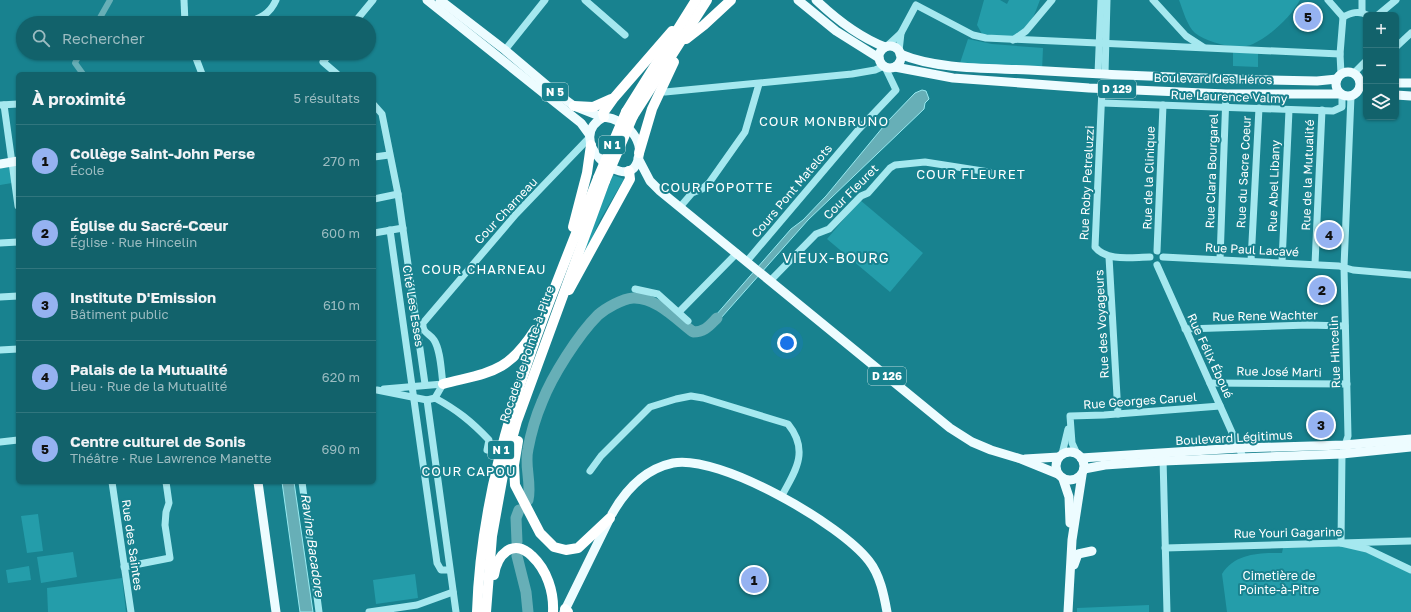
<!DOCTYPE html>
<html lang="fr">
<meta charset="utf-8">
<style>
:root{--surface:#12626b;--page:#1f6b73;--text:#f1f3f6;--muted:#9cbcc1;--line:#31767e;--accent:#95b2f1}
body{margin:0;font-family:"Golos Text",sans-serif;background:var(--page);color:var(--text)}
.controls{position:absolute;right:12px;top:12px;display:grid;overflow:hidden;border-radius:6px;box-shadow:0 1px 3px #0004}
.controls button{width:36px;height:36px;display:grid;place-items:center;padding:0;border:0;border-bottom:1px solid var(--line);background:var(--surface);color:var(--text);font:20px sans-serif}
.you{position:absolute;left:787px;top:343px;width:14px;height:14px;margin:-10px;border:3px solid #fff;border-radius:50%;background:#1a73e8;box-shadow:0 0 0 6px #1a73e833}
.badge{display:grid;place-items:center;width:26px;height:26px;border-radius:50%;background:var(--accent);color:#111;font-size:13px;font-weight:700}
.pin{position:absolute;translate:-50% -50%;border:2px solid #fff;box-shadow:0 1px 4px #0006}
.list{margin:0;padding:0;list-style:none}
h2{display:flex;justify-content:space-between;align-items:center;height:52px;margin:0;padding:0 16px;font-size:17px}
h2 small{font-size:13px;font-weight:400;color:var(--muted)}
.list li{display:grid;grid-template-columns:26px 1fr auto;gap:12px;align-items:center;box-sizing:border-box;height:72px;padding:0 16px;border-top:1px solid var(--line)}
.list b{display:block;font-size:15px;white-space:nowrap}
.list p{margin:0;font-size:13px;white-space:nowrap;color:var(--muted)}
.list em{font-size:13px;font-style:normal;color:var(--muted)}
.icon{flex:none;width:22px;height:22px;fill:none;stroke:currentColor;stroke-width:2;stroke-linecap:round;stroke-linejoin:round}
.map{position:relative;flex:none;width:1411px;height:612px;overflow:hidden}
.search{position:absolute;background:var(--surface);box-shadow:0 1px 3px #0004;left:16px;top:16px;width:360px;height:44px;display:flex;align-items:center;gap:10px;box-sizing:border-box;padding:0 14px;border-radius:22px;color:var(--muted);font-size:15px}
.panel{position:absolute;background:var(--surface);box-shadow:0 1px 3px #0004;left:16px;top:72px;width:360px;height:412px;border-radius:6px}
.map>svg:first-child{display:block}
</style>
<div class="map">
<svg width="1411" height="612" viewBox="0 0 1411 612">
<rect width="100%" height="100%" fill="#18828f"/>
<g fill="#249daa">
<path d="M984,0h16l7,4 2,-4h31c-5,13 -11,33 -27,37 -8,3 -22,-2 -31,-3l-5,-9z"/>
<path d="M1179,0h121c-9,17 -30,36 -47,44 -15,7 -45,-1 -58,-11 -8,-7 -12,-23 -16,-33z"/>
<path d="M968,39l24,5 51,4 -1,23 -82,-8z"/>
<path d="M1233,52l25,1v14l-25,-1z"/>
<path d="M9,167l3,16 -12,2v-17z"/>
<path d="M613,175l11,4 -24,41 -16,36 -2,-3z"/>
<path d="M860,200l63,53 -33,39 -63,-53z"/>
<path d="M38,514l5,37 -16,2 -6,-37z"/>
<path d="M1341,546l25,6 45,21v39h-184l-5,-38c13,-21 38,-21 60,-21l1,-5z"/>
<path d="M73,552l4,25 -36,6 -4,-26z"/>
<path d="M29,566l2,14 -23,3 -2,-13z"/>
<path d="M415,574l3,24 -42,6 -3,-24z"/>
<path d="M122,578l4,34h-78l-1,-24z"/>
<path d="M1149,605v7h-72v-4z"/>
</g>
<g fill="#67afb7" stroke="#98eaf1">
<path d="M922,90l4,1 3,8 -4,4 -1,6 -116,111 -95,107 -6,2 2,-6 82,-94 12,-9 23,-24 62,-75 27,-28z"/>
<path d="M282,482h12l19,130h-13z"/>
</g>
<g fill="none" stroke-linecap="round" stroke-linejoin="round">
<g stroke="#67afb7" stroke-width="6">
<path d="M97,23l13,-23"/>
<path d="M80,53l-5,10 8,11"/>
</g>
<g stroke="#67afb7" stroke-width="11">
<path d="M528,500c4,-17 -4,-34 0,-51 3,-16 8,-33 14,-47 10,-26 36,-67 56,-87 8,-7 24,-16 35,-17 23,-1 43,21 60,34 12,0 16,-6 24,-14"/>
<path d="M517,542l-1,-24 3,-8"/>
<path d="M517,556l9,36 2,20"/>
</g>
<g stroke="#a5e8ef" stroke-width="7">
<path d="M184,0l1,23"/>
<path d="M585,0l40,35"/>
<path d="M1153,0l33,36 17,11"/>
<path d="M1328,0l15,17"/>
<path d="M1362,0v12"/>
<path d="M1378,15l18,-15"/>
<path d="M1343,17c8,-4 16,-7 24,-2"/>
<path d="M247,23c13,-5 23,-9 29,-23"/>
<path d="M354,23l19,-23"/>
<path d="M1013,40l13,-9 26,-31"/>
<path d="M887,46l14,-13"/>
<path d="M1396,47l15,-14"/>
<path d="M505,50l40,-50"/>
<path d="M899,51l2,-18 15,-28 57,30 13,3 354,16"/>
<path d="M194,53l8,21"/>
<path d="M330,53l-7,9 14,12"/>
<path d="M1354,73l12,-12"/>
<path d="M1098,74l3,-74"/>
<path d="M1105,74l2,-74"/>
<path d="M1341,74l-1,-20 3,-37"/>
<path d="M1102,88l-7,159c12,15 37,10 55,10"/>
<path d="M665,92l187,-18 23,-4 9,-4"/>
<path d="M1351,96l-7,171 4,169 -6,18 -1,89 26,6 44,21"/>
<path d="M1102,103l231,8 9,-4v-12"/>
<path d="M0,105l18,-1"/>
<path d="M4,105l14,101"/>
<path d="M374,105l8,9 16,80 27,190"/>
<path d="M374,157l15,-2"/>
<path d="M374,199l24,-5"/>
<path d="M680,207l12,-14 10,-4 7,-6 36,-51 14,-48"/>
<path d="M390,230l47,333 4,7h8"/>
<path d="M374,233l29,-5"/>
<path d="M0,243l18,-1"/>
<path d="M1157,251l6,-146"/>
<path d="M1109,257l9,157"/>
<path d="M1163,257l176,9 14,4 58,5"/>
<path d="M1220,259l6,-165"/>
<path d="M747,261l112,-132 37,-39 -11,-23"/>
<path d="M1251,261l8,-153"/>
<path d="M1282,262l7,-152"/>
<path d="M1315,264l7,-154"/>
<path d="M1157,265l86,192"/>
<path d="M770,281l46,-47 13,-5 32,-33 7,-3 22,-25 5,-3 30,-3 64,10"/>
<path d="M635,289l23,5 30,27"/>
<path d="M0,297l18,-1"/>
<path d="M679,312l58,-59"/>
<path d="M1185,329l123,-4 37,1"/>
<path d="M0,350l18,-1"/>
<path d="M1210,383l137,1"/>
<path d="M443,384c-2,-13 -2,-33 -9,-44 -5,-7 -12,-7 -11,-17l93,-109 73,-76"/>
<path d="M384,389l59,-5"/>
<path d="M377,390l50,10 8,-2c22,12 36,23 54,42l-2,10"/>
<path d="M435,398l8,-14"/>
<path d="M427,400l29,212"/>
<path d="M0,442l18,-2"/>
<path d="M1062,454l6,-25"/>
<path d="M1077,454l-5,-11 -2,-27 34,-1 116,-9"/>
<path d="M1163,458l4,154"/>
<path d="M590,471l11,-15 49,-49 26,-8 15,-3 12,2 85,26c22,27 7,48 -7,73"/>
<path d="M112,482l19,130"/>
<path d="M302,482l17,130"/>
<path d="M1165,548l246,-7"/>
<path d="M124,567l46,-9 -5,-33 1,-13 3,-9 -3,-21"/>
<path d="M369,612l48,-7 36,-13"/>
</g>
<g stroke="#edfcff" stroke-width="9">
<path d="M427,0l154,123 8,11"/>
<path d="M440,0l65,50 46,39 23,17 23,9 3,4"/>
<path d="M798,0l38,31 43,27"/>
<path d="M816,0c20,19 43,37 69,47"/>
<circle cx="890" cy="57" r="11"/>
<path d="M900,54c38,16 89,14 129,16 96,6 192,9 288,11l20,-2"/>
<path d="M895,67l58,11 136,10 137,6h114"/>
<circle cx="1348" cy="84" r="12"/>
<path d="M1396,83h15"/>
<path d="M1396,95l15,1"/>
<path d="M604,117c22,2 44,25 32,48 -14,25 -73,-27 -32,-48z"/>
<path d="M638,158l12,23 10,10 290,237 22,14 19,8 30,9 37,15"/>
<path d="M0,164l18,-3"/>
<circle cx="1070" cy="466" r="14"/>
<path d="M1081,458l159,-10 104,-3 67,-6"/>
<path d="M1025,459l34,-2"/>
<path d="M1084,469l21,-4 58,-4 179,-7 69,-7"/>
<path d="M1063,479l6,18 1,26"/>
<path d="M258,482l18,130"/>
<path d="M612,514c14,-25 33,-45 61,-51 46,-9 168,61 196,98 11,14 15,34 18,51"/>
<path d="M1074,565l4,-11 14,-3"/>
<path d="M564,612l45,-92"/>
<path d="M1068,612l4,-72 10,-65"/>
</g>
<g stroke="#fff" stroke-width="10">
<path d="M686,39l18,-14 27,-25"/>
<path d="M574,106l19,1 18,-8"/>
<path d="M626,112l70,-112"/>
<path d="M633,116l74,-116"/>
<path d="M604,117l-1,-4 10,-14 59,-68"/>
<path d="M639,153l13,-44 22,-47"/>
<path d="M573,227l14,-54 4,-28"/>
<path d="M569,290l61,-111 -1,-8"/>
<path d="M443,384c46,-12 64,-10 92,-54"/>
<path d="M518,441l-4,24 1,20 25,48 14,14 12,3 12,-2 32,-30"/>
<path d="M494,575c3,-20 19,-38 38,-19 15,14 22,36 21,56"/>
<path d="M565,609l3,3"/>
<path d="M477,612c5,-155 65,-292 121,-434"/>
<path d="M486,612l6,-76 13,-72 12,-43 88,-240"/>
</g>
<g stroke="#fff" stroke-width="10">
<path d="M598,178l28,-66"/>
<path d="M605,181l28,-65"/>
</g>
</g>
<g text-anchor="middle" stroke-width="4" stroke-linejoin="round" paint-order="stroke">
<g fill="#18828f" stroke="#badadd" stroke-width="1">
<rect x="1098" y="80" width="38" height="18" rx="3"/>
<rect x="542" y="83" width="26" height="18" rx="3"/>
<rect x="599" y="136" width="26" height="18" rx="3"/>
<rect x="868" y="367" width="38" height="18" rx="3"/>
<rect x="488" y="441" width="26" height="18" rx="3"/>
</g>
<g font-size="11" font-weight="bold" fill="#fff">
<text x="1117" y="93">D 129</text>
<text x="555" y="96">N 5</text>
<text x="612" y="149">N 1</text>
<text x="887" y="380">D 126</text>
<text x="501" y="454">N 1</text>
</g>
<g font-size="12" fill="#fff" stroke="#18828f">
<text transform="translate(1213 79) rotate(1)" y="4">Boulevard des Héros</text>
<text transform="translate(1229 97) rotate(2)" y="4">Rue Laurence Valmy</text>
<text transform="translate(1212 171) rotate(-88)" y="4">Rue Clara Bourgarel</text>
<text transform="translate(1244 172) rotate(-87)" y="4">Rue du Sacre Coeur</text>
<text transform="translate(1308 175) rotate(-88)" y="4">Rue de la Mutualité</text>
<text transform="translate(1149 178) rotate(-88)" y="4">Rue de la Clinique</text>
<text transform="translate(1087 183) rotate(-87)" y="4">Rue Roby Petreluzzi</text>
<text transform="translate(1274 186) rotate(-88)" y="4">Rue Abel Libany</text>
<text transform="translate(792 191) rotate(-50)" y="4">Cours Pont Matelots</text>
<text transform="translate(851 192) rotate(-45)" y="4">Cour Fleuret</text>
<text transform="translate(506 211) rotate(-47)" y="4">Cour Charneau</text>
<text transform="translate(1252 250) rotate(3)" y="4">Rue Paul Lacavé</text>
<text transform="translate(413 306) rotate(81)" y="4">Cité Les Esses</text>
<text transform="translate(1265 316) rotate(-1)" y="4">Rue Rene Wachter</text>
<text transform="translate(1102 324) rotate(-93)" y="4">Rue des Voyageurs</text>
<text transform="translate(1335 352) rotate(-92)" y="4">Rue Hincelin</text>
<text transform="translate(527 354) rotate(-71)" y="4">Rocade de Pointe-à-Pitre</text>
<text transform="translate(1210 356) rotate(65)" y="4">Rue Félix Éboué</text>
<text transform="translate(1279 372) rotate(1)" y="4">Rue José Marti</text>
<text transform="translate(1140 401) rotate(-4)" y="4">Rue Georges Caruel</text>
<text transform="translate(1234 438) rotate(-3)" y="4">Boulevard Légitimus</text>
<text transform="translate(1288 533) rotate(-1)" y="4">Rue Youri Gagarine</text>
<text transform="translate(132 545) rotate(82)" y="4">Rue des Saintes</text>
</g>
<g font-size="12" fill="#fcffff" stroke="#18828f">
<text x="1279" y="580">Cimetière de<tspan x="1279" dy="14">Pointe-à-Pitre</tspan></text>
</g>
<g font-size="13" letter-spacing="1" fill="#fff" stroke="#18828f">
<text x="824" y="126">COUR MONBRUNO</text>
<text x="971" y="179">COUR FLEURET</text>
<text x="717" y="192">COUR POPOTTE</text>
<text x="484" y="274">COUR CHARNEAU</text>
<text x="469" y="476">COUR CAPOU</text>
</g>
<g font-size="13" font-style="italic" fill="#fff" stroke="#18828f">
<text transform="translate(313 545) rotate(82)" y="5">Ravine Bacadore</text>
</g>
<g font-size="14" letter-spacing="1" fill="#fff" stroke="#18828f">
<text x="836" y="263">VIEUX-BOURG</text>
</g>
</g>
</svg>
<div class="controls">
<button>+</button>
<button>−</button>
<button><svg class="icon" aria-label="layers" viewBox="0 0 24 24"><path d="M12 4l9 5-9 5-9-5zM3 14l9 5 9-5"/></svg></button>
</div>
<div class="you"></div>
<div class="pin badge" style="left:754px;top:580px">1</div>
<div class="pin badge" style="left:1322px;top:290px">2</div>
<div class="pin badge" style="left:1321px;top:425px">3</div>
<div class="pin badge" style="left:1329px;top:235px">4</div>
<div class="pin badge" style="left:1308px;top:17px">5</div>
<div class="search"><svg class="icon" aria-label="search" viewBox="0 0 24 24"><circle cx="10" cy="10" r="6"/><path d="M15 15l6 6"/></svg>Rechercher</div>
<section class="panel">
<h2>À proximité<small>5 résultats</small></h2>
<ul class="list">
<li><span class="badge">1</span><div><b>Collège Saint-John Perse</b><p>École</p></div><em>270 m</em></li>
<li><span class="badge">2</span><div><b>Église du Sacré-Cœur</b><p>Église · Rue Hincelin</p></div><em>600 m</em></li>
<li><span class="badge">3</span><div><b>Institute D'Emission</b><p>Bâtiment public</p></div><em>610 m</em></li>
<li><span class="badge">4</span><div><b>Palais de la Mutualité</b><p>Lieu · Rue de la Mutualité</p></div><em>620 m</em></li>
<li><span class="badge">5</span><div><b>Centre culturel de Sonis</b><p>Théâtre · Rue Lawrence Manette</p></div><em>690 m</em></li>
</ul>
</section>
</div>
